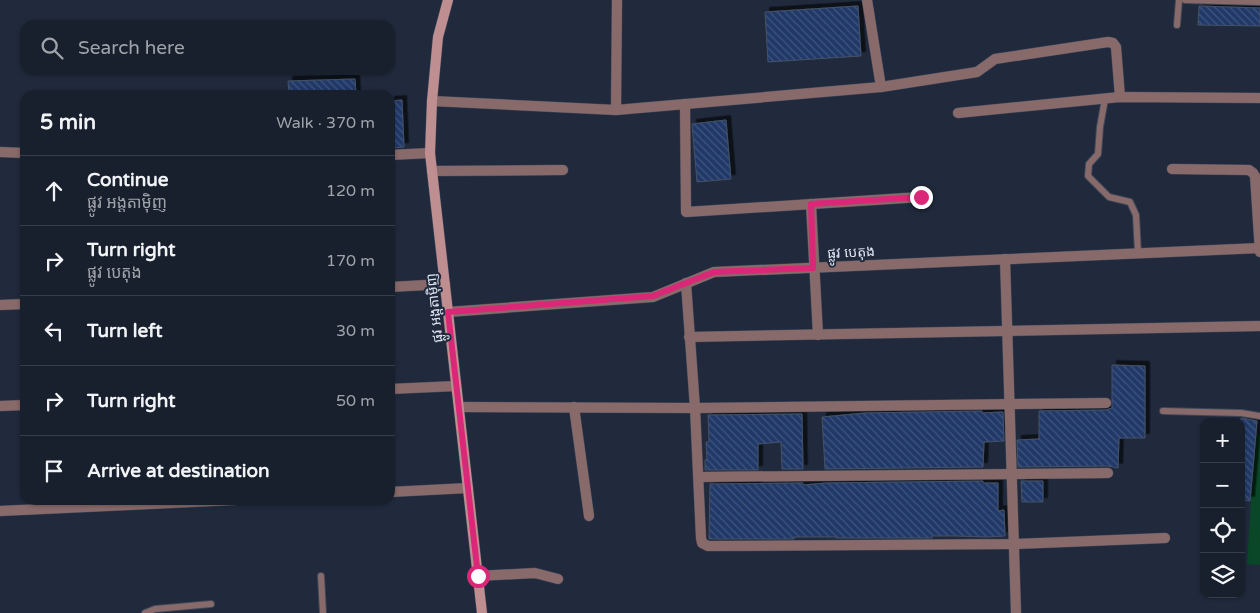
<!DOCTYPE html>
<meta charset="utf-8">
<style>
:root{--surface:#18202d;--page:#212835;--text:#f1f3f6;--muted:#9fa3aa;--line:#363e49}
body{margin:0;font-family:"Varela Round","Noto Sans Khmer",sans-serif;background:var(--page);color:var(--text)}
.controls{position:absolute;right:15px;bottom:15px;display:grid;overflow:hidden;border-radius:10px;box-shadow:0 1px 4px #0004}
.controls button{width:45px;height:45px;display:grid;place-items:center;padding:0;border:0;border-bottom:1px solid var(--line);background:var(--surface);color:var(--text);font:25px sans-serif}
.stop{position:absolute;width:15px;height:15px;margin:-11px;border:4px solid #db2777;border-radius:50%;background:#fff}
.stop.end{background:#db2777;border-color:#fff;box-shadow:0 1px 5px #0008}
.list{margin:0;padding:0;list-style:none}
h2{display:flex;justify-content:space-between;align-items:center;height:65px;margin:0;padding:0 20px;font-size:21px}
h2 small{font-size:16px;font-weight:400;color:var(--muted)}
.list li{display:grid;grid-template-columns:32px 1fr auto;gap:15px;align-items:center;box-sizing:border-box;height:70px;padding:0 20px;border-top:1px solid var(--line)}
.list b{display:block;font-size:19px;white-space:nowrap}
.list p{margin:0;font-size:16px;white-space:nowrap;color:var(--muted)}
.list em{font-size:16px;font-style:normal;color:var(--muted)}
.icon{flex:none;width:28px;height:28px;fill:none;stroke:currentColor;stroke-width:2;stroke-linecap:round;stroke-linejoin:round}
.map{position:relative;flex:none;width:1260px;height:613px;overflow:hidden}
.search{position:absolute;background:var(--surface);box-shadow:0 1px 4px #0004;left:20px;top:20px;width:375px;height:55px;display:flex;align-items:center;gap:12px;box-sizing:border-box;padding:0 18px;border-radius:15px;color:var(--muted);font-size:19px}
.panel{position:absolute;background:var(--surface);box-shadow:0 1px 4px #0004;left:20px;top:90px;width:375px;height:415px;border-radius:15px}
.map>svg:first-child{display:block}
</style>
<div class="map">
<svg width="1260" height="613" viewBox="0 0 1260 613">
<defs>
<pattern id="building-back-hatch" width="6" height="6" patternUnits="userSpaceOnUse" patternTransform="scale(1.25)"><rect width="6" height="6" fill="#203968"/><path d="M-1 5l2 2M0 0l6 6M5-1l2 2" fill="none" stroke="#40567e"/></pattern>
<filter id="shadow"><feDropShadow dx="4.5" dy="-4.5" stdDeviation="0" flood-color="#0009"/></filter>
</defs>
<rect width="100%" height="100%" fill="#202a3c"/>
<path fill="#0a4728" d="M1255,434h5v131l-13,-1z"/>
<g fill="url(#building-back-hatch)" stroke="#465165" filter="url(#shadow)">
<path d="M858,6l3,50 -93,6 -3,-50z"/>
<path d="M1199,6l61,2v18l-62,-1z"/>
<path d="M355,79l1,16h-67l-1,-14z"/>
<path d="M402,100l2,47 -14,1v-47z"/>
<path d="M726,120l5,59 -34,3 -5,-58z"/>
<path d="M1112,365l33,1v72h-26l-1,30 -10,-2 -90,1 -1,-27 22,-1v-28l67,-1 6,-2z"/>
<path d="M982,411v2l21,-1 1,29 -20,1 -1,25 -158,2 -3,-52 43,-4z"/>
<path d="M802,414l1,55h-21l-1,-27 -23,2v26h-53v-10h2l-1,-18h3l-1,-27z"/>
<path d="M1241,418l16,3 -7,80 -9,-1z"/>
<path d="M983,481v2h15v28l6,-1 1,26 -17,1 -33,-1h-23v2h-96v-1h-42v2h-85l1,-55 93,-1v2l23,-2z"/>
<path d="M1021,481h22v21h-21z"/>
</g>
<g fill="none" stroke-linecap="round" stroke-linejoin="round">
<g stroke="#3e4859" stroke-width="8">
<g id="lane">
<path d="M1185,0l75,2"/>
<path d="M1177,25l2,-25"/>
<path d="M1105,99l-5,28 -2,27 -9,10 -1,12 21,21 21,5 6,13 2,38"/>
<path d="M1163,411l78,2 19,3"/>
<path d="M321,576l2,37"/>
<path d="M145,613l10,-4 56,-5"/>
</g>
</g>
<g stroke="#3e4859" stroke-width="11">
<g id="street">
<path d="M867,0l14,87"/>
<path d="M432,101l184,9 265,-23 96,-15 18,-13 113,-17 5,1 3,4 4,50"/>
<path d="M685,104l1,108 235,-15"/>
<path d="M616,110l1,-110"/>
<path d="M958,113l162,-16 140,1"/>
<path d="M0,152l25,1"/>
<path d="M390,155l40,-2"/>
<path d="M1172,169l77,1 4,3 2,3 5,76"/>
<path d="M432,171l131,-1"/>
<path d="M811,204l7,131"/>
<path d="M1005,259l11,354"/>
<path d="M686,283l9,125 6,130 1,5 6,3 305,-2 152,-6"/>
<path d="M390,287l55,-3"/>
<path d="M0,305l25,-1"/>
<path d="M448,312l205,-15 61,-25 546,-24"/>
<path d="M689,337l571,-11"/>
<path d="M390,389l66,-3"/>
<path d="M0,406l25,-1"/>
<path d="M459,407l236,1 411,-5"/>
<path d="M574,407l15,109"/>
<path d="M699,477l409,-4"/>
<path d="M390,492l78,-4"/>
<path d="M0,511l235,-11"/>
<path d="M477,576l58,-3 23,6"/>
</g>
</g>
<g stroke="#3e4859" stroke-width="11">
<path id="secondary" d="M448,0l-10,37 -6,64 -2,52 52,460"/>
</g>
<use href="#lane" stroke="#896a6b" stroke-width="6"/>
<use href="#street" stroke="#896a6b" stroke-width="10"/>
<use href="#secondary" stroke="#bf8e90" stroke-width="10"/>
</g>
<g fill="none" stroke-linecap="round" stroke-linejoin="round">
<path stroke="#db2777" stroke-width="6" d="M478,576l-30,-264 205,-16 61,-24 99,-4 -2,-64 110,-7"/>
</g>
<g text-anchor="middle" stroke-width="4" stroke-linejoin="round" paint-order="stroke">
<g font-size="14" fill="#dee5f1" stroke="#202a3c">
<text transform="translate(851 252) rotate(-3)" y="5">ផ្លូវ បេតុង</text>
<text transform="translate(434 308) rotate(-96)" y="5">ផ្លូវ អង្តតាម៉ិញ</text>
</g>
</g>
</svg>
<div class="controls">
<button>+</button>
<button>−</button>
<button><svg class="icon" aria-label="locate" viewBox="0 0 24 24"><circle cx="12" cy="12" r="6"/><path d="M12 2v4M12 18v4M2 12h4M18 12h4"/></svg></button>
<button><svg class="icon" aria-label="layers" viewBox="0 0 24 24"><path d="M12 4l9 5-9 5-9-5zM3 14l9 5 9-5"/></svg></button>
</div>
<div class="stop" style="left:478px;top:576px"></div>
<div class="stop end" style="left:921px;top:197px"></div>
<div class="search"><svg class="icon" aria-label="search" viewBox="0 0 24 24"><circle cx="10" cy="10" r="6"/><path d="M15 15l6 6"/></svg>Search here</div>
<section class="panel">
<h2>5 min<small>Walk · 370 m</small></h2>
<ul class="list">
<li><svg class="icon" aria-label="ahead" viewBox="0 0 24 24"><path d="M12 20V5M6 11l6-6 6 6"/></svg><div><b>Continue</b><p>ផ្លូវ អង្តតាម៉ិញ</p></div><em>120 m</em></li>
<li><svg class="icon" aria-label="right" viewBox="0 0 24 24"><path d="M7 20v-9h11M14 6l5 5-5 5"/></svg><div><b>Turn right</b><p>ផ្លូវ បេតុង</p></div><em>170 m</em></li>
<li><svg class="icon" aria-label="left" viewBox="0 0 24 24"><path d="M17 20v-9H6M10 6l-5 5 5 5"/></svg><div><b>Turn left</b></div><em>30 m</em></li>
<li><svg class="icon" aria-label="right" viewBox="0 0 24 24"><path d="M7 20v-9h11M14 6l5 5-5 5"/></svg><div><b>Turn right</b></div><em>50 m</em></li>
<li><svg class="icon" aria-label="arrive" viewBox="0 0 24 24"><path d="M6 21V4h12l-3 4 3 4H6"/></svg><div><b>Arrive at destination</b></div></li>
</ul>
</section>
</div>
